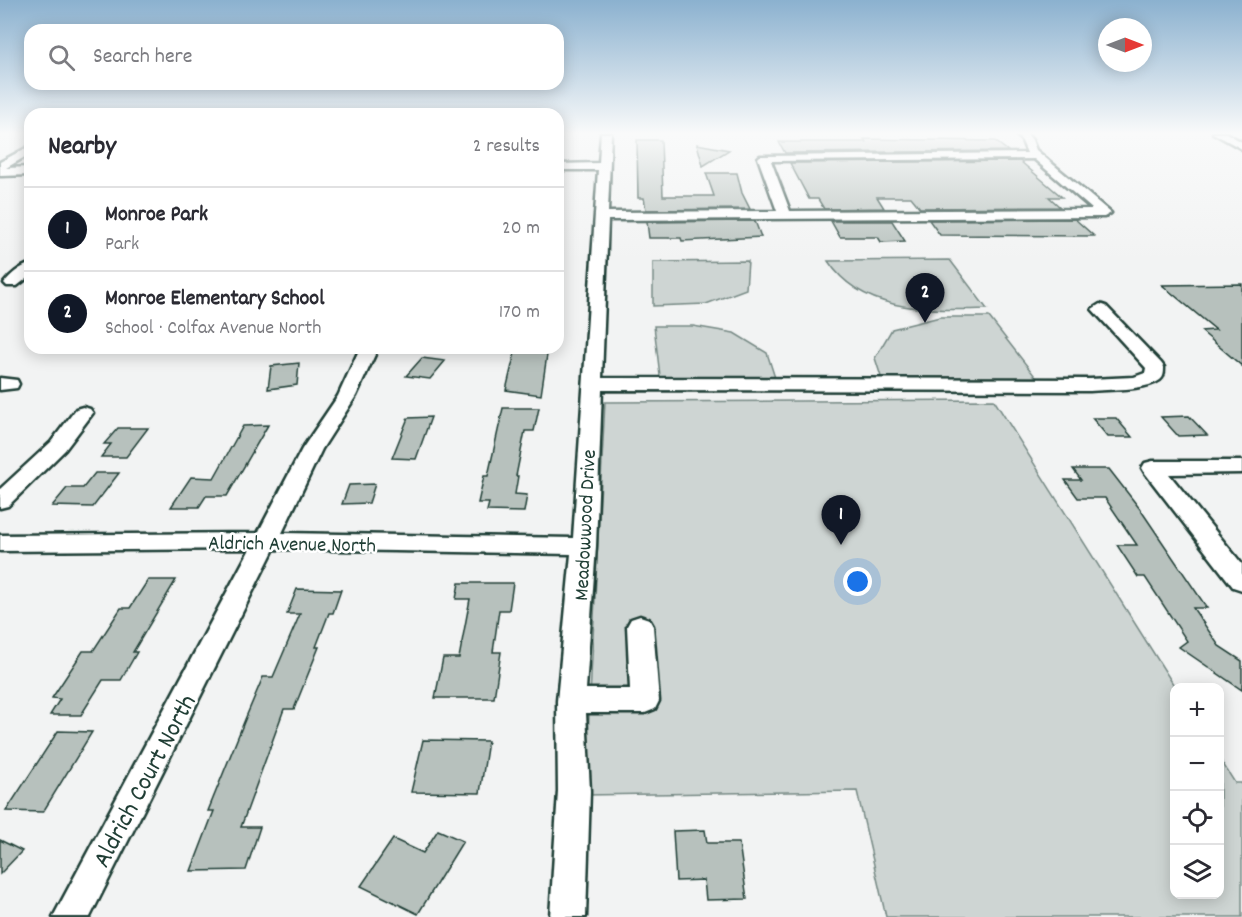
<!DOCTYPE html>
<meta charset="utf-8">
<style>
:root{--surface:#fff;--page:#f2f2f3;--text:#2b2b33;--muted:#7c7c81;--line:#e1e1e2;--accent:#111827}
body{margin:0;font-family:Dekko,sans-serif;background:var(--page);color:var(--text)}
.controls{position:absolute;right:18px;bottom:18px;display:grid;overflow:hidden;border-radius:12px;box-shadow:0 3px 15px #0003}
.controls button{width:54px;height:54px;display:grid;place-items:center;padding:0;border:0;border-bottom:2px solid var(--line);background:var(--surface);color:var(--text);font:30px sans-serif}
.compass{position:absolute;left:1098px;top:18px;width:54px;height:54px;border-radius:50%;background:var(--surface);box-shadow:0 3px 15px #0003;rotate:90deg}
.you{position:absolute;left:858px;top:582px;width:21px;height:21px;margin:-15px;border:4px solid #fff;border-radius:50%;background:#1a73e8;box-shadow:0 0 0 9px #1a73e833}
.badge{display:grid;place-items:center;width:39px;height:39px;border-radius:50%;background:var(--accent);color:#fff;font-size:20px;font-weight:700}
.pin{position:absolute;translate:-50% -50px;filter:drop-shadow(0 2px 3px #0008)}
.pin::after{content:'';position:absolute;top:32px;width:21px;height:18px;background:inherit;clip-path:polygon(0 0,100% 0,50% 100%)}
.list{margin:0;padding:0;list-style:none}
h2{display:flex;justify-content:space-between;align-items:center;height:78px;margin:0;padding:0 24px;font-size:26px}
h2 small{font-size:20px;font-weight:400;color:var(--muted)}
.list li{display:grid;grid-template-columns:39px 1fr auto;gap:18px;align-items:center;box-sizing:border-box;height:84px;padding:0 24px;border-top:2px solid var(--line)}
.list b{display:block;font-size:22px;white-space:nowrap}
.list p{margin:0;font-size:20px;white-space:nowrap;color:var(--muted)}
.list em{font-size:20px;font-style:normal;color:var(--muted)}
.icon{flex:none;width:33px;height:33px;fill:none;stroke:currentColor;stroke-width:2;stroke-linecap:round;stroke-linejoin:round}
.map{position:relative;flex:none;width:1242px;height:917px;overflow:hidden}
.search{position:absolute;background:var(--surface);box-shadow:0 3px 15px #0003;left:24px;top:24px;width:540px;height:66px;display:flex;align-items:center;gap:15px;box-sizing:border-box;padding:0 21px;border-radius:18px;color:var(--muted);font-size:22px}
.panel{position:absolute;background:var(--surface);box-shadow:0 3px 15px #0003;left:24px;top:108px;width:540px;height:246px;border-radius:18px}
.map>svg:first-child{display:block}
</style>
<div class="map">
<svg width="1242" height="917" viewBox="0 0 1242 917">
<rect width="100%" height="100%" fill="#f2f3f3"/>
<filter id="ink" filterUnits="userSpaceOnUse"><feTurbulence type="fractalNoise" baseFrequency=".0167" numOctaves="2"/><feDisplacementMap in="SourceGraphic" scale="12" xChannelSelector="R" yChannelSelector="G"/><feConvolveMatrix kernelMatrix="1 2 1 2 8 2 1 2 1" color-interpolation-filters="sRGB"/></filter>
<g filter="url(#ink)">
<g fill="#ced5d3" stroke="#768984" stroke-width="1.5">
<path d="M950,260l37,49c-57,1 -124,5 -159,-48z"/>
<path d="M748,261l-2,28 -40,15 -53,2v-44z"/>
<path d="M940,317h49l49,63 -154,6 -9,-28 17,-29z"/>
<path d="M654,326h39l41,7 33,20 9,28 -115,3z"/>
<path d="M994,400l181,287 -1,207h46v-135l15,24h7v134h-356l-29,-126 -272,4 20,-393z"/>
</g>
<g fill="#b7c1bd" stroke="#1f3d34" stroke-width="1.5">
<path d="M864,139l131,2 13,10 -223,2 -6,-11h87z"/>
<path d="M637,140h24l2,56h51l-8,-23h31l5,20 8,16 -104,1 -2,-12h-6z"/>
<path d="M697,144l32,6 -26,16z"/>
<path d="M1020,161l42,36h-13l11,10 -140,1 -9,-11h-34l7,11 -60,1 -6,-10h-9l-19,-36z"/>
<path d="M1075,219l19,17 -154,-1 -11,-15z"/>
<path d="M755,221l6,16 -79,4 -1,-3h-32l-2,-16z"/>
<path d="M831,221h61l13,20 -24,1 -3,-5h-38z"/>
<path d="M1242,284v82l-41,-35 15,-1 -54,-45z"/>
<path d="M516,348h32l-7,47 -35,-5z"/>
<path d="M422,358l23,3 -15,18 -24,-3z"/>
<path d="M299,363l-2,22 -29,4 3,-23z"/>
<path d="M503,408h36l-5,23h-9l-9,45h2l-3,18 12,1 -3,17 -37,-1 2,-8h-11l6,-27h4z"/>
<path d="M1189,416l18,19 -29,1 -17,-19z"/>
<path d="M431,417l-15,42 -24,-1 16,-40z"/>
<path d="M1092,418h24l16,19h-24z"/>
<path d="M268,425l-41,71h-21l-7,11h-28l20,-30 23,1 29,-52z"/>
<path d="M118,428h30l-22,29h-25l10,-13h-7z"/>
<path d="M1073,469h36l31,40 67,99h-14l26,38 23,15v29l-63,-43 8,-6 -42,-64h-7l-21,-32h20l-32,-47h-27l-13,-18h16z"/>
<path d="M95,473h24l-26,34 -41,-1 15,-18h16z"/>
<path d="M375,484l-6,19 -27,1 7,-19z"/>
<path d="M148,580h28l-43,72h4l-16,28h-18l-22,35h-31l10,-16 -8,-1 31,-47h10l28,-43h9z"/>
<path d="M459,583h54l-4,27h-10l-6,42h8l-7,46h-59l8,-40h16l11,-59h-14z"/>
<path d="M297,589l44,1 -8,23h-4l-13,34h3l-25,62h-10l-43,118h19l-14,43 -55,1 23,-60h-6l38,-94 17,-40h10l27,-63h-13z"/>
<path d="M58,731l34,1 -49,80 -37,-1z"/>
<path d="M423,740l65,1 -8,52 -69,-1z"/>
<path d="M438,830l25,11 -45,73 -57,-28 32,-47 30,14z"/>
<path d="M705,830l2,13h32l8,56 -41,1 -2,-20 -28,1 -3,-50z"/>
<path d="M0,840l22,11 -22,23z"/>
</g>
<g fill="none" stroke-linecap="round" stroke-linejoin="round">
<g stroke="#1f3d34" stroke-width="5">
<g id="minor">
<path d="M601,133h10l-3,79 169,-1 -19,-53 2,-2 267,-3 -5,-12 -7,-8h11l6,7 4,10 75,63 -7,4 -496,3 -6,158 488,1 44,-2 11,-4 1,-5 -54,-59 8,-5 6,2 55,57 3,4c0,5 0,10 -4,13 -16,11 -51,9 -70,11l-488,-1 -6,156 -10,143h44l-3,-63 4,-7 9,-3 9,3 4,7 6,75 -4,8 -10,4h-59l4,78 -4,126h-36l8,-126 -1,-90 14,-147 -297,-5 -184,368h-37l197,-368 -250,2v-16l258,-2 44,-84 36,-53 22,-48h18l-22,48 -34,53 -40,84 291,5 25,-368h-40v-6l41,-1zM1034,159l58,50 -302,2 -19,-50z"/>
<path d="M1213,133h13l16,9v7z"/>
<path d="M30,146v8l-24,14 24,-1v8l-30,1v-14z"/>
<path d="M30,264v12l-13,10h-10l-3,-3c6,-8 17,-17 26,-19z"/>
<path d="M0,378l17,2 2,4 -2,4 -17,2z"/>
<path d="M83,407l7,2 3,4 -28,37 -57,56 -8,2v-19l51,-47 25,-33z"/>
<path d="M1153,461h89v12l-73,1 73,90v26l-9,-3 -88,-114 -3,-5 3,-5z"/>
</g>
</g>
<use href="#minor" fill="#fff" fill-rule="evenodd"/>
</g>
</g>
<linearGradient id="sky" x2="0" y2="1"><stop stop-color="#8bb1cf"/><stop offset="0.51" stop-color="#f9fafa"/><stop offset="1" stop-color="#f9fafa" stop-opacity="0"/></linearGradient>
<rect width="1242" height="261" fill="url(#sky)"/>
<g text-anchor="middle" stroke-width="5" stroke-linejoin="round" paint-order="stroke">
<g font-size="21" fill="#1f3d34" stroke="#fff">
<text transform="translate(584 525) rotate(-87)" y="7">Meadowwood Drive</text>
<text transform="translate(292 543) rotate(1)" y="7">Aldrich Avenue North</text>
</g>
<g font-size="26" fill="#1f3d34" stroke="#fff">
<text transform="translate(143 780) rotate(-62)" y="9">Aldrich Court North</text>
</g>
</g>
</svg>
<div class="controls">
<button>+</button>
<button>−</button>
<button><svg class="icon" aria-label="locate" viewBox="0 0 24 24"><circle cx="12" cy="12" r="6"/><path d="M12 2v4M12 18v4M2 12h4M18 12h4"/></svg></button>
<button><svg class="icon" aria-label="layers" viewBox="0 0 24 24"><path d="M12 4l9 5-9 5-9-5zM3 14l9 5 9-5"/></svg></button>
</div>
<svg class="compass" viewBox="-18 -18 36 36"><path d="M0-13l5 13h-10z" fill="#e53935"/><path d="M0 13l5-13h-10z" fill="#7c7c81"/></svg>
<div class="you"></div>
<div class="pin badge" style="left:841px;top:545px">1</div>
<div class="pin badge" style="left:925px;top:323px">2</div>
<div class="search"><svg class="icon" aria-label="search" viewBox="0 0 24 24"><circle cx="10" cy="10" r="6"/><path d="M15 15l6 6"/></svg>Search here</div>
<section class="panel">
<h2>Nearby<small>2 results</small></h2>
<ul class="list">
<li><span class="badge">1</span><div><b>Monroe Park</b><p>Park</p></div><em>20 m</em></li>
<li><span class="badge">2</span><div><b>Monroe Elementary School</b><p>School · Colfax Avenue North</p></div><em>170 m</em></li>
</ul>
</section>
</div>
